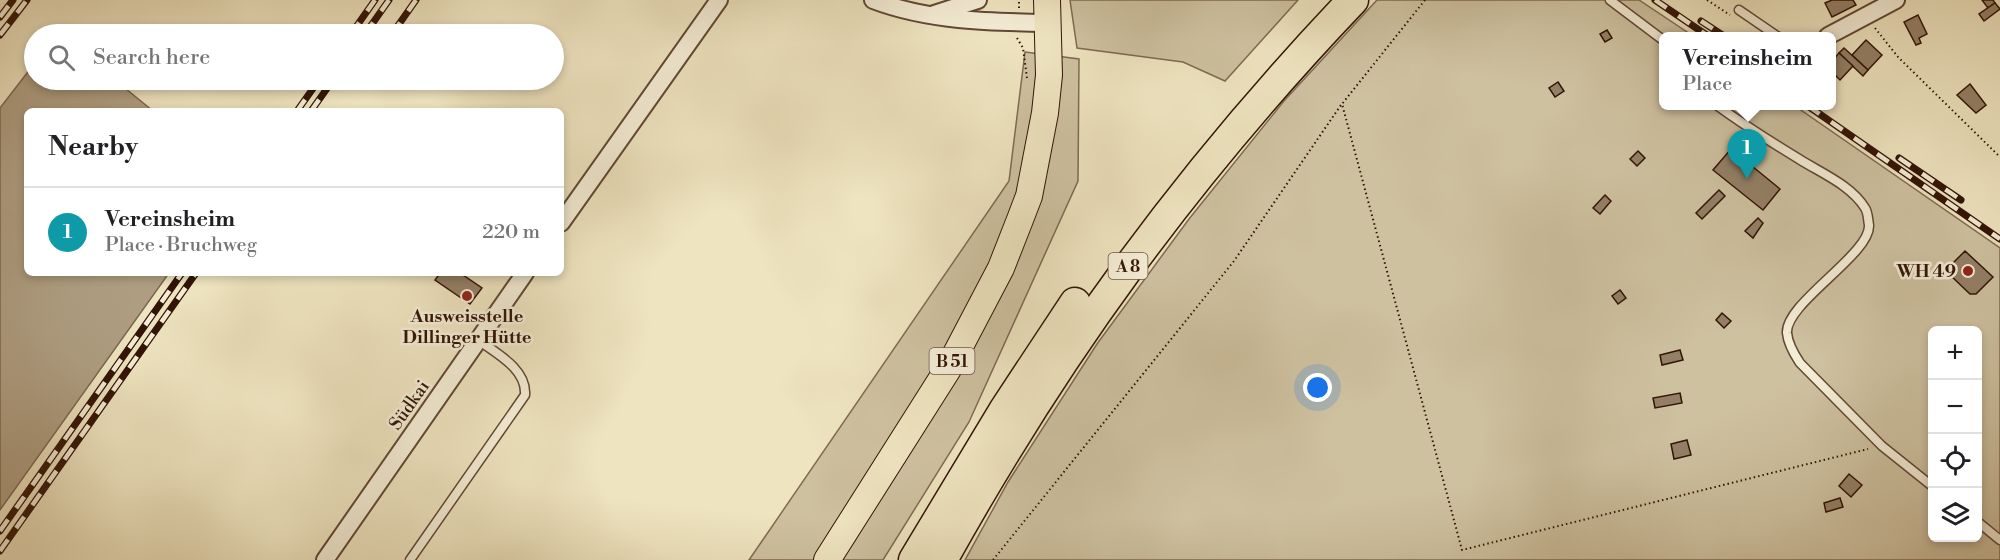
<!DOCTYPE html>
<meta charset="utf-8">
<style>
:root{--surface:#fff;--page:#f6f6f6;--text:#202124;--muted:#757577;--line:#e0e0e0;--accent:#1a73e8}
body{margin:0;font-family:"Libre Bodoni",serif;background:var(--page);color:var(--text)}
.controls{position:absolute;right:18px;bottom:18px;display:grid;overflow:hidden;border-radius:9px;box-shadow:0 3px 9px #0003}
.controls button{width:54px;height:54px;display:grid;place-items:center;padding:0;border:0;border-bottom:2px solid var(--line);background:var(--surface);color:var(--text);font:30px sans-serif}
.you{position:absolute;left:1318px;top:388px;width:21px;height:21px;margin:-15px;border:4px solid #fff;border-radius:50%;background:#1a73e8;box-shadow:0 0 0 9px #1a73e833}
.badge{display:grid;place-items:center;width:39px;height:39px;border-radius:50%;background:var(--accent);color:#fff;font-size:20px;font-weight:700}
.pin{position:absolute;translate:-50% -50px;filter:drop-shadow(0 2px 3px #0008)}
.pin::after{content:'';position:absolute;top:32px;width:21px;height:18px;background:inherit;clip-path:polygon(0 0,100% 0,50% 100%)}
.popup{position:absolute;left:1659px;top:32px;width:177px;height:78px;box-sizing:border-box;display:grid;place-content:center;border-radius:9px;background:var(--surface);filter:drop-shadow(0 2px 4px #0005);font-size:20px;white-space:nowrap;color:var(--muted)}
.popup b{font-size:22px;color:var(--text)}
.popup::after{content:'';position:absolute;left:50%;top:100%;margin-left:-12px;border:12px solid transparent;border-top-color:var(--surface)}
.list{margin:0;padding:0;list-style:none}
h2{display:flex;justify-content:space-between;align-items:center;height:78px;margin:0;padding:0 24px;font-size:26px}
h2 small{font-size:20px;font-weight:400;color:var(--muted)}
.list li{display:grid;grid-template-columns:39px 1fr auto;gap:18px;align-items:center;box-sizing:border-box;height:90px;padding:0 24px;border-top:2px solid var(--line)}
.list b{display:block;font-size:22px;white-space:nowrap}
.list p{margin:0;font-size:20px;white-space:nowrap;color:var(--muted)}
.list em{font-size:20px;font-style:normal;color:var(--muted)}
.icon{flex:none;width:33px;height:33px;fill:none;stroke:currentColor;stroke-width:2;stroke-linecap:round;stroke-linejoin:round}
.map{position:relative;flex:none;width:2000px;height:560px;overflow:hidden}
.search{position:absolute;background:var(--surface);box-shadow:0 3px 9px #0003;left:24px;top:24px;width:540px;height:66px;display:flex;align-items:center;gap:15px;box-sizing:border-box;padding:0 21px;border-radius:33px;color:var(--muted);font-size:22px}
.panel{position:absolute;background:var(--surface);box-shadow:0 3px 9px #0003;left:24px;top:108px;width:540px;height:168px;border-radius:9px}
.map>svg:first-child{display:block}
</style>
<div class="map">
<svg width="2000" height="560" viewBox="0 0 2000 560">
<rect width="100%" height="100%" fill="#eee4c0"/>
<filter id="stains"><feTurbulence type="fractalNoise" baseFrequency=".00333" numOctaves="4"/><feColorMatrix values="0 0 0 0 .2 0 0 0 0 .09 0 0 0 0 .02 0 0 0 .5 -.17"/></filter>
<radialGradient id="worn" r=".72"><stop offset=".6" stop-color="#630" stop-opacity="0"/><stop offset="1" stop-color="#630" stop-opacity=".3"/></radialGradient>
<g fill="#cec1a0" stroke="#806a53" stroke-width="1.5" fill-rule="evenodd">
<path d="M1070,0h228l-73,81 -42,-19 -106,-14z"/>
<path d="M1377,0h262l54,36h-30v70h132l205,142v312h-1035l43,-78 89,-138 92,-125 95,-118zM1932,330h46v208h-46z"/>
<path d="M1025,52l54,7 -1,122 -109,241 -86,138h-134l260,-379z"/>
</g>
<path fill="#ae9d81" stroke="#7c6650" stroke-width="1.5" d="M34,64v16h81l38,31h-126v162h142l-169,237v-402z"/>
<g fill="#948067" stroke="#321406" stroke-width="1.5">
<path d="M1832,0h21l3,5 -24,12 -7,-14z"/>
<path d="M1982,0h11l2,3 -7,5z"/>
<path d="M1995,3l5,6 -16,12 -5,-7z"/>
<path d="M1918,15l9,19 -8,4 2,5 -5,2 -12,-23z"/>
<path d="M1607,30l5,8 -7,4 -5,-8z"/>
<path d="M1866,40l16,15 -14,15 -16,-15z"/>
<path d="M1844,48l24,22 -5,6 -24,-23z"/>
<path d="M1839,53l14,13 -13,14 -9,-9v-9z"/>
<path d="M1558,82l6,9 -9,6 -6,-9z"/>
<path d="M1970,84l16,21 -10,8 -19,-18z"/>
<path d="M1731,149l49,40 -17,21 -50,-40z"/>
<path d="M1638,151l7,7 -8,8 -7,-7z"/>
<path d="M1719,190l6,6 -23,23 -6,-6z"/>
<path d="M1605,195l6,6 -11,13 -7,-6z"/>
<path d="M1758,218l5,5 -10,15 -8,-7z"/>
<path d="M1965,251l28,26 -17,17h-6l-20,-19v-9z"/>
<path d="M440,273h20l22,15 -12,16 -35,-24z"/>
<path d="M1620,290l6,8 -8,6 -6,-8z"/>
<path d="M1722,313l9,8 -7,7 -8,-8z"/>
<path d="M1680,350l3,10 -21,5 -2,-10z"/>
<path d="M1680,393l2,10 -27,5 -2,-10z"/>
<path d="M1687,440l4,15 -17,4 -3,-15z"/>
<path d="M1849,474l13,11 -11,12 -12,-11z"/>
<path d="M1840,498l3,9 -17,5 -2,-9z"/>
</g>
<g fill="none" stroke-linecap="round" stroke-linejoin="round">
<g stroke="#614834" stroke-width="11">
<g id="service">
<path d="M1610,0l53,40"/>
<path d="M1739,10l38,26"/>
<path d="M1718,106c26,19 53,36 81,53 22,14 52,26 66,49 3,4 3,12 4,17 2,29 -84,78 -82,108 1,11 7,21 13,30l82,83 50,40"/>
<path d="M1978,522l22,18"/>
<path d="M410,560l115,-165c2,-26 -29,-42 -47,-55"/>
</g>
</g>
<g stroke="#614834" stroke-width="20">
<g id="minor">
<path d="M873,0c55,21 116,22 174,23"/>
<path d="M934,14l44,-14"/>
<path d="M1828,36l68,-36"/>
<path d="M561,223l158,-223"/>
<path d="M325,560l200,-287"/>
</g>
</g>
<g stroke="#321406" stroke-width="28">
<path id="primary" d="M827,560l121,-191 53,-101 20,-51 8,-21 16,-83 4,-38 -2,-75"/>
</g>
<g stroke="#321406" stroke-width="33">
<g id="motorway">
<path d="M914,560l91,-151 70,-106"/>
<path d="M942,560c116,-209 246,-387 411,-560"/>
</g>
</g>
<g stroke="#321406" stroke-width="2" stroke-dasharray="1.5 3" stroke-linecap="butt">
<path d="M1425,0l-83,104 120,446 406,-101"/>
<path d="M1707,0l23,15"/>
<path d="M1019,8v-8"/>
<path d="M1875,28l23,29 102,100"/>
<path d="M1017,38l6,10 4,30"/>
<path d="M993,560l241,-299 107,-156"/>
</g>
<use href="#service" stroke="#f4edd6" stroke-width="8"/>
<use href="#minor" stroke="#f4edd6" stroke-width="16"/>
<use href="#primary" stroke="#eee4c0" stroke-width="26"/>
<use href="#motorway" stroke="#eee4c0" stroke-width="30"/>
<g stroke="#321406" stroke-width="7">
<g id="rail">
<path d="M1655,0l53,36"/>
<path d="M0,17l13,-17"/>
<path d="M1701,21l23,15"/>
<path d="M351,34l24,-34"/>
<path d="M365,34l24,-34"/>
<path d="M392,34l24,-34"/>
<path d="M0,35l27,-35"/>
<path d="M1808,106l192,133"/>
<path d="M297,111l22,-31"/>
<path d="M311,111l22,-31"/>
<path d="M1899,158l62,42"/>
<path d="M0,531l182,-258"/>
<path d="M0,551l196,-278"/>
</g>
</g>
<use href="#rail" stroke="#f4edd6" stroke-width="4.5" stroke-dasharray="14" stroke-linecap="butt"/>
</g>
<g fill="#8f2418" stroke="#f4edd6" stroke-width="2">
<circle cx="1968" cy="271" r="6"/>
<circle cx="467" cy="296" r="6"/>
</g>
<g text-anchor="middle" stroke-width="5" stroke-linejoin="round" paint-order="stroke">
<g fill="#f4edd6" stroke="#6c5544" stroke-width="1.5">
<rect x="1108.5" y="253" width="39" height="26" rx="4.5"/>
<rect x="929.5" y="348" width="45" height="26" rx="4.5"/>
</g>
<g font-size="16" font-weight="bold" fill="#321406">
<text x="1128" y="272">A 8</text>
<text x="952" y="367">B 51</text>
</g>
<g font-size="18" font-weight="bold" fill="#321406" stroke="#f4edd6" text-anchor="end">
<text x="1956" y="277">WH 49</text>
<text x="467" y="322" text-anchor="middle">Ausweisstelle<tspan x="467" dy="21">Dillinger Hütte</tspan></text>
</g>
<g font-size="18" fill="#321406" stroke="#f4edd6">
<text transform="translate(409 405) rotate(-55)" y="6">Südkai</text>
</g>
</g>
<rect width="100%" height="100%" filter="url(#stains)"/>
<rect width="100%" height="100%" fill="url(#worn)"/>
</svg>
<div class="controls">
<button>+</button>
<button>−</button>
<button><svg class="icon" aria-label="locate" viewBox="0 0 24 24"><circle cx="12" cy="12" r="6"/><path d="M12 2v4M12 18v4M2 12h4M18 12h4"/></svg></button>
<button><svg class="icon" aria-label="layers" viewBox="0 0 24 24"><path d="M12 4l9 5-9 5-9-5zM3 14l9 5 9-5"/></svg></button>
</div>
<div class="you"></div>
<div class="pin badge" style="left:1747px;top:179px;background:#0f9aa8">1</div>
<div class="popup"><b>Vereinsheim</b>Place</div>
<div class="search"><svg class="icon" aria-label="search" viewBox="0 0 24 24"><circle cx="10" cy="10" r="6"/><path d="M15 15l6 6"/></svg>Search here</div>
<section class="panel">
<h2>Nearby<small></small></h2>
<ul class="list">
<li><span class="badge" style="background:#0f9aa8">1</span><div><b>Vereinsheim</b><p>Place · Bruchweg</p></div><em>220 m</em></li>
</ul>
</section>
</div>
